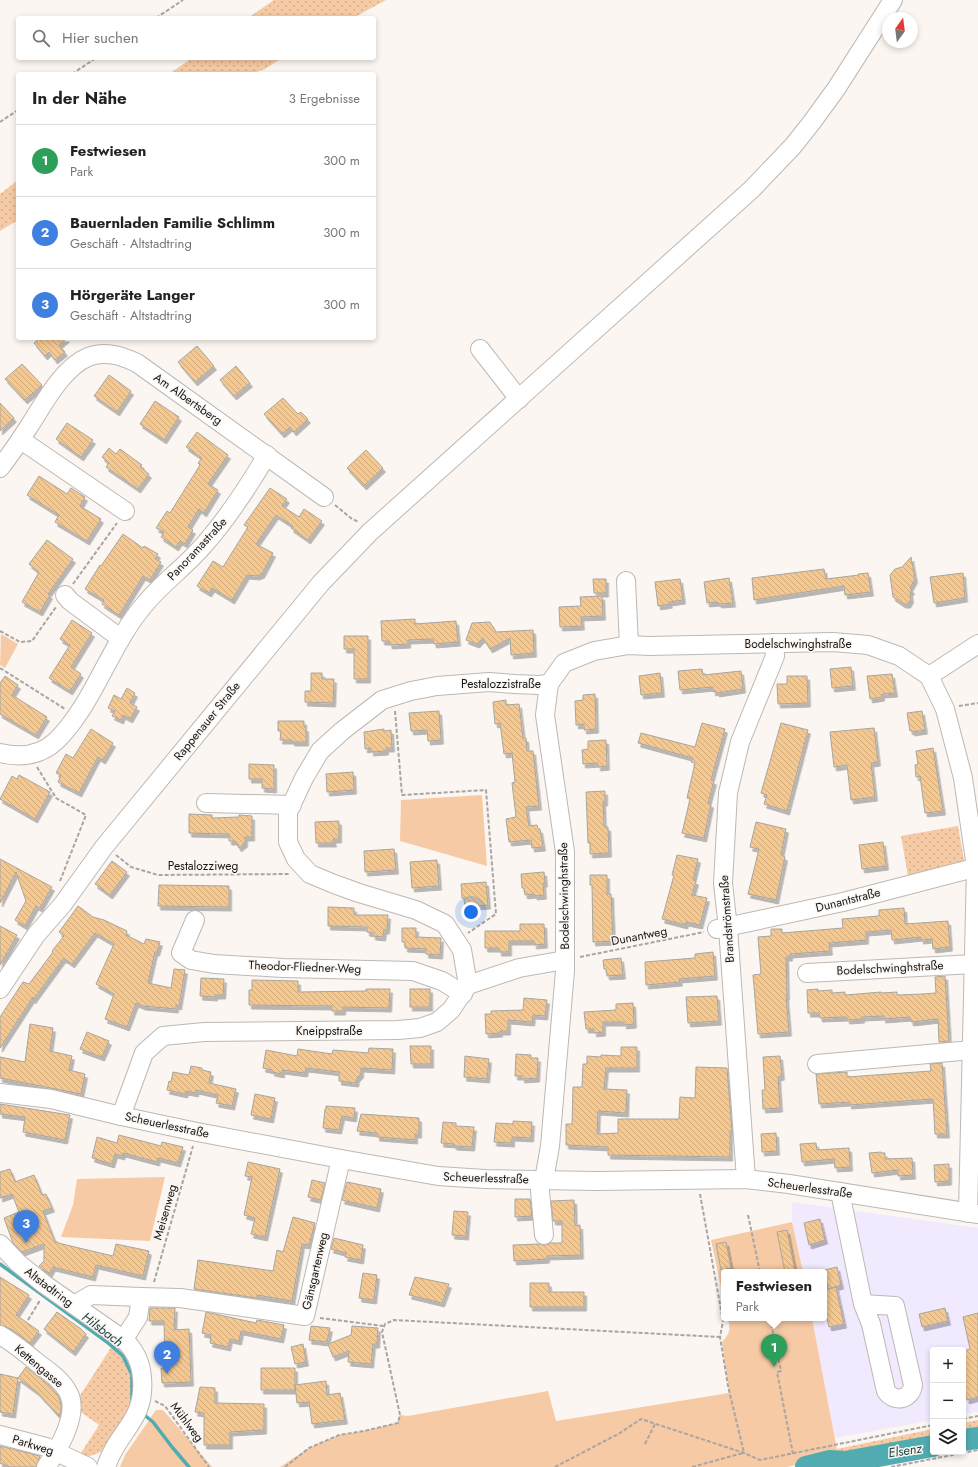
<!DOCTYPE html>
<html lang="de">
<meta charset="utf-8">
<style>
:root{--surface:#fff;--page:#f6f6f6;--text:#222;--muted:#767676;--line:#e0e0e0;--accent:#cd441f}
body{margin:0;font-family:Jost,sans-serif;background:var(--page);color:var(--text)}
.controls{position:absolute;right:12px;bottom:12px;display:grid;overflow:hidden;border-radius:4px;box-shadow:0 2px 6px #0003}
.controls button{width:36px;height:36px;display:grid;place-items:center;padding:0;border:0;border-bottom:1px solid var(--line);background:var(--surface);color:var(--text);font:20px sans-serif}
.compass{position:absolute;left:882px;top:12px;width:36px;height:36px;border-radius:50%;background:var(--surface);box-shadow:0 2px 6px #0003;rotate:14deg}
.you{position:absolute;left:471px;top:912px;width:14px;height:14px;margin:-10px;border:3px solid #fff;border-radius:50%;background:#1a73e8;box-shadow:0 0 0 6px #1a73e833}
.badge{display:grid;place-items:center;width:26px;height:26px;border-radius:50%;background:var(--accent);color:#fff;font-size:13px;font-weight:700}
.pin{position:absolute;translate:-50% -33px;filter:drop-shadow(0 1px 2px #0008)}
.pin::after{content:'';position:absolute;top:21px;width:14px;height:12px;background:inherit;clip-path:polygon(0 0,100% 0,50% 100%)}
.popup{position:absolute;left:721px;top:1269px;width:106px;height:52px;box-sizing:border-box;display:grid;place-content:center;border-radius:4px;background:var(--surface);filter:drop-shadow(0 1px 3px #0005);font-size:13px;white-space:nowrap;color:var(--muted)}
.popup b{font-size:15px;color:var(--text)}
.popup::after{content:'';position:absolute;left:50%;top:100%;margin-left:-8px;border:8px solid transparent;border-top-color:var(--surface)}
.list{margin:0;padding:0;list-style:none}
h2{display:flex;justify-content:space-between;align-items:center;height:52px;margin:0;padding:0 16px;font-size:17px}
h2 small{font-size:13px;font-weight:400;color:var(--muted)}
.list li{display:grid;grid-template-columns:26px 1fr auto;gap:12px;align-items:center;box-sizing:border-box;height:72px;padding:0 16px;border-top:1px solid var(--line)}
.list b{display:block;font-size:15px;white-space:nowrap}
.list p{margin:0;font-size:13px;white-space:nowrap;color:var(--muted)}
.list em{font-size:13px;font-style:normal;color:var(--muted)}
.icon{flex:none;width:22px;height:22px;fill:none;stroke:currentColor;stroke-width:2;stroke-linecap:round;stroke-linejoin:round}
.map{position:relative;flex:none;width:978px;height:1467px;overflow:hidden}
.search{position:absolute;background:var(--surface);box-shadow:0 2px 6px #0003;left:16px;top:16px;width:360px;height:44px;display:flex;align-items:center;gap:10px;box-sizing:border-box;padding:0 14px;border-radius:4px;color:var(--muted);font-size:15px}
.panel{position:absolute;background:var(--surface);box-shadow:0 2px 6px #0003;left:16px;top:72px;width:360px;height:268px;border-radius:4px}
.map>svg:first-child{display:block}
</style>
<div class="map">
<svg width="978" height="1467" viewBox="0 0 978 1467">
<defs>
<pattern id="grass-dots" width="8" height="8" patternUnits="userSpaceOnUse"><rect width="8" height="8" fill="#f6caa4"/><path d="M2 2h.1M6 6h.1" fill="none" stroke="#d2ad8c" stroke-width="1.8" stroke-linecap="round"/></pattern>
<pattern id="building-back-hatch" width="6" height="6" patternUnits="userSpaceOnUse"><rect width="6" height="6" fill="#f4c890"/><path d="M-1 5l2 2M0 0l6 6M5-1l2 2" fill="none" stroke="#d0ab7b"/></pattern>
<filter id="shadow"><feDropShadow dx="2.5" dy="4" stdDeviation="0" flood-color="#0004"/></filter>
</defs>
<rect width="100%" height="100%" fill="#fbf6f1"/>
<path fill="#f1e9fe" d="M792,1202l186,26v184l-15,2v-64h-30v70l-98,18 -23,-120h12v-46h-21l-11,-50z"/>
<g fill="url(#grass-dots)">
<path d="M274,0h112l-33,18h-105z"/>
<path d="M192,58h90l-17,11 -15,5h-81z"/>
<path d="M18,180v40l-18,11v-37z"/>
<path d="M958,826l7,40 -57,10 -7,-40z"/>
<path d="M114,1343l5,4 9,10 6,16v21l-5,16 -28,42 -14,5 -6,-4 18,-28 -21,-15 1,-13z"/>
<path d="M978,1420v28l-15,2v-27z"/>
<path d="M933,1429v23h22l-81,15h-33l-4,-18z"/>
</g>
<g fill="#f6caa4">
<path d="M1,634l17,10 -13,24 -5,-3z"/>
<path d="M482,795l5,71 -87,-25 1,-41z"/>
<path d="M165,1177l-15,64 -89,-4 12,-32 4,-26z"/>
<path d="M792,1222l11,50h-79v29l-13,-61z"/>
<path d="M728,1318h84l26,137 -51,12h-507l29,-19 30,-13 25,-4 33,-8 3,-8 8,1 140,-25 8,30 173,-28 -7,-51c9,-10 8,-12 6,-24z"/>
<path d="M156,1410h7l49,57h-92l5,-12z"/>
</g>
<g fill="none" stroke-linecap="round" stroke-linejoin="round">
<g stroke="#50acb1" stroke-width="3.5">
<path d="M0,1264l107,78 16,14 9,19v25"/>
<path d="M142,1413l11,9 19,25 17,20"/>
</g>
<g stroke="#50acb1" stroke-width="22">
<path d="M963,1440l15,-2"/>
<path d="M806,1467l24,-6 15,1 88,-16"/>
</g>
</g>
<g fill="url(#building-back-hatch)" stroke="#a8a5a0" filter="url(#shadow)">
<path d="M40,338h27l-8,7 6,7 -10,8 -6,-8 -4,4 -11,-13z"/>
<path d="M197,346l17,20 -19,16 -17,-20z"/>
<path d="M22,364l20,21 -17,15 -20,-21z"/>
<path d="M236,366l14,17 -16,13 -14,-16z"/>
<path d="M109,375l22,16 -14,21 -23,-16z"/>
<path d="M283,398l15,16 3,-2 7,7 -14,13 -4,-5 -8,7 -18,-20z"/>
<path d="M155,401l24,16 -15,23 -24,-16z"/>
<path d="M0,403l14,15 -14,13z"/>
<path d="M67,423l26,17 -12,17 -25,-18z"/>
<path d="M197,432l31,23 -20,29 10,6 -14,23 -5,-4 -11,18 5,3 -8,14 -5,-3 -4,6 -15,-10 3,-5 -8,-4 11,-17 3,2 30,-48 -2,-2 4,-5 -16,-11z"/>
<path d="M109,448l7,6 4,-5 22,16 -2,2 9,7 -11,15 -32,-22 3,-4 -7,-6z"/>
<path d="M366,450l17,18 -19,18 -17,-18z"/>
<path d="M39,476l28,18 4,-6 14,9 -5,9 21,13 -14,22 -32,-19 4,-7 -32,-20z"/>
<path d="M270,488l17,11 -5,7 17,11 5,-8 18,12 -14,19 -17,-12 2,-2 -17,-11 -20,29 17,9 -11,21 -5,2 -10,-1 -15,25 -20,-12 -3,5 -12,-7 16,-25 10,6 25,-40 -4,-2z"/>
<path d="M123,534l20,14 1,-2 14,8 -3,5 6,3 -11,18 -7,-4 -24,39 -17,-11 2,-4 -19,-11 15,-24 1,1z"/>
<path d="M47,540l26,19 -25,35 2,1 -10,17 -18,-10 17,-30 -10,-8z"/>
<path d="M911,557l4,22 -5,9 2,2 -2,3 1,6 -3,5h-5l-10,-7 -3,-22 5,-6 7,-2z"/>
<path d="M824,569l2,10 33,-4 -1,-1 10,-1 3,19 -26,3 -1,-9 -90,14 -2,-22z"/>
<path d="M963,573l2,25 -31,5 -4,-26z"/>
<path d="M729,578l4,25 -14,1 -1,-2 -11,1 -3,-21z"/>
<path d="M593,579h13v14h-12z"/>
<path d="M680,579l3,21 -14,2 1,2 -12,2 -3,-24z"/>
<path d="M602,596l1,20 -22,1 1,9 -22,1 -1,-20 22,-1 -1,-9z"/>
<path d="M415,619v5l41,-3 2,21 -24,2 -1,-5 -25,1v4l-18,1 -1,-4h-7l-1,-20z"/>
<path d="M72,620l20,13 -21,34 10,7 -11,17 -21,-13 21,-33 -10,-6z"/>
<path d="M490,622l6,10 37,-2 1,23 -23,2 -1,-17 -20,11 -7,-11 -6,6 -11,-4 6,-17z"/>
<path d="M344,636h24v43h-14v-30h-10z"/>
<path d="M851,667l2,19 -21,2 -2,-19z"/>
<path d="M702,669l1,6 38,-4 2,18 -26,4 -1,-2 -3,1v-5l-33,3 -2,-19z"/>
<path d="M311,673h11v6h12l-1,24 -28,-1v-11h6z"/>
<path d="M660,673l2,20 -21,2 -2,-19z"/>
<path d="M892,674l3,19 -13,1v3l-12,2 -3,-23z"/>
<path d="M5,676l13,9 -6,10 35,22 -11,18 -36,-21v-31z"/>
<path d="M787,676h20l1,27 -30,1 -1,-20h10z"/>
<path d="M127,688l8,5 -5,10 7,4 -7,12 -7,-4 -2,5 -9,-4 3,-5 -7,-3 6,-13 7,4z"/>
<path d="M595,694l1,35 -12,1v-6l-8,1 -1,-24 8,-1v-5z"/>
<path d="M506,700v5l13,-1 4,34h3l1,13h6l6,55 -13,1 3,19 8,-1 1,4h2l3,18 -11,1 -1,-8 -22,2 -3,-23 10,-2 -4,-34 3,-1 -3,-29 -8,1 -4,-31 -5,1 -2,-22z"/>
<path d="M439,711l2,29 -13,1 -1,-11 -16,1 -2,-18z"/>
<path d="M922,711l3,19 -13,2v-2l-2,1 -3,-18z"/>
<path d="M278,721h26v6l2,1v14h-14v-2h-12l1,-9h-3z"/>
<path d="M702,723l23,6 -14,51 3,1 -6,22 3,1 -7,34 -22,-5 8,-34 -3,-1 8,-35 -4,-1 2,-4 -55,-15 3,-10 54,14z"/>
<path d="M781,723l27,7 -21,81 -23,-7 3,-9 -6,-2z"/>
<path d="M874,728l4,34 -7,1 4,34 -24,3 -4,-35 -13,2 -4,-35z"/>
<path d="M91,729l22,14 -10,17 -5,-3 -19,36 -21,-11 3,-7 -5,-2 10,-19 7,4z"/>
<path d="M384,729v2l7,-1 1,18h-6v3l-15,1v-4l-6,1 -1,-17z"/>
<path d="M606,740l1,26 -9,1v-4l-15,1 -1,-14 6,-1v-8z"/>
<path d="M933,748l10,63 -18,2 -5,-37 -4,1 -1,-12 3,-1 -2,-13z"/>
<path d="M249,764l25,1v24l-12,-1v-9h-13z"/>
<path d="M353,772l1,18 -27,2 -1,-18z"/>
<path d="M19,775l31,17 -15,27 -35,-20 12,-23 5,3z"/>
<path d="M605,791v11h-2l1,25h4l1,26 -19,1v-11h-2l-2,-51z"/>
<path d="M189,814l23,1v3l27,-1v-2l13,1v21h-7v6l-6,5 -4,-7h-6v-7l-40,-1z"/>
<path d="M339,821v18h-6l1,4h-18l-1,-21z"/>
<path d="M756,822l30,7 -5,26 4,2 -9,43 -28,-6 11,-45 -9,-2z"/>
<path d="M883,842l3,24 -24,3 -3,-24z"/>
<path d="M394,849l2,21 -31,2 -1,-21z"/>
<path d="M677,855l21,4 -5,21 3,1 -4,14 15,3 -7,27 -14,-3 -1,3 -23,-6 12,-44h-2z"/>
<path d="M0,859l52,28 -12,21 -4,-2 -11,20 -10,-6 11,-19 -10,-29 -16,31z"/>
<path d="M437,860l2,26 -27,2 -2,-26z"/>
<path d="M112,861l15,11 -17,23 -15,-11z"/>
<path d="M544,872l1,11h-2l1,12 -9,1 -1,-2 -9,1 -1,-7h-2l-1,-14z"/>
<path d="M590,875h17v19h4l2,47 -20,1 -1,-57h-2z"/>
<path d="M486,882l2,23 -13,1v2l-10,1 -1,-11h-2l-1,-14z"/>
<path d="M159,885l70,1v21l-71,-1z"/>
<path d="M78,906l15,11 11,3 23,11 -1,4 18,9 2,-5 14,3 -3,10h-2l-7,31 23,5 3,-19 11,1 -6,36 -3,-1v4l-33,-3 -7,-3 -9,24 -22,-8 9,-25 -18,-10 18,-40 -19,-11 -23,31 -7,-5h-2l-30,41v-3l-33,51v-31l23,-35 6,2 24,-32 -1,-1 12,-15 -5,-4z"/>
<path d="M328,907l26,1v7h34l-1,15h-3l-1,7 -10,-1v-3l-6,-1v-5l-39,-1z"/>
<path d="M904,908l1,16 43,-3 2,26 -17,2 -1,-10 -11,1v-3l-29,3 -1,-10 -25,2v8l-37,3 1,8 -40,3v3h-4l1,39h-1l3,36 -31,2 -5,-59 8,-1 -3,-37 13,-1v-7h11v4l61,-5 -1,-9 37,-3v-6z"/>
<path d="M520,924h24l1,20 -11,1v-4h-25v11h-10v-4h-14v-17h35z"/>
<path d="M0,926l17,9 -17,30z"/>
<path d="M402,928h14v9l25,1 -1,17 -14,-1v-5l-21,-1v-6h-3z"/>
<path d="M713,952l2,24 -36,3 1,3 -34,3 -1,-23 50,-4v-4z"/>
<path d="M621,958l2,17 -16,1 -1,-7h-2l-1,-9z"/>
<path d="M945,976l4,65 -10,1 -1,-23 -27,3 -1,-5 -27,2v-3l-21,1v2l-15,1v-3l-27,1 -1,-5h-11l-1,-23 11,-1v2l14,-1v3l13,-1v3l36,-3 1,1 15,-1v3l25,-1 14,-1 -1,-16z"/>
<path d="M201,978l23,1 -1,16h-8v2l-15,-1z"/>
<path d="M252,980l46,1v11l68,-1v-2h24l-1,19 -46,-1v4h-11v-5l-83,-1v-15h3z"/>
<rect x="410" y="989" width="20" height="18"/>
<path d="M717,996l2,25 -31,2 -2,-26z"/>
<path d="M524,998l23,2 -2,16 -12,-1 -1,7 -24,-2v11h-8v2l-14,1 -1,-20h6v-3l32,-1z"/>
<path d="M633,1003l1,21 -10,1v-3h-21v10l-9,1v-4h-8l-2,-17 32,-2v-6z"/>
<path d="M30,1024l23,4 -3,23 22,5 -3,14 16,4 -4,20 -81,-16v-21l25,5z"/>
<path d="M87,1032l22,9 -7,16 -22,-8z"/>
<path d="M410,1046h21v18h-20z"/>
<path d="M621,1047h16v21h-31l-2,21 23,1 -1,23 -28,-2 -1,23 21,-1v-14h61l1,-22 15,1 1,-31 31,1 5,63h-2v26l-122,-2v-8l-42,-2v-21h6l1,-37h9l1,-23h4v-8l14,1v-2l20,1z"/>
<path d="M369,1048l24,1 -1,21 -31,-2v6l-4,4 -1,5 -17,-2v-9l-33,-4 -1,5 -23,-3v4l-10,-2v-2l-9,-2 3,-18 31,6 1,-7 34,5 1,-4 35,3z"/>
<path d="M516,1054l15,1v3h7l-1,20 -15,1v-3h-7z"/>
<path d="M465,1056l24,3 -2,20 -23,-2z"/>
<path d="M780,1056l2,20 -4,1 2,31 -17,1 -1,-19h3l-2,-33z"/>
<path d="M942,1063l5,71h-12l-2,-35 -84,6v-3l-30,2 -3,-30 31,-2v5l84,-6 -1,-7z"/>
<path d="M191,1066l11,2v2l9,2 -2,11 27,6 -4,17 -16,-3 2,-8 -22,-5v3l-10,-2 -1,3 -18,-4 2,-9 2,1 2,-10 16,3z"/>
<path d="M255,1094l20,4 -4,21 -20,-4z"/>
<path d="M0,1104l70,11 -5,25 -42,-8 2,-15 -25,-3z"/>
<path d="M326,1106l29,2 -1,10 -12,-2 -3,14 -16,-2 2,-19h1z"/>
<path d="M361,1114l58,4v16h-4v6l-38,-3v-4l-20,-2z"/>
<path d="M513,1121l19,1 -1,16 -19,-1v6l-18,-1 2,-19 17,1z"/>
<path d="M443,1122l13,1v3l18,1 -2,20 -18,-1v-2l-13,-1z"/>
<path d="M776,1133l1,18 -15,1 -1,-18z"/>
<path d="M119,1135l42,11 1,-4 21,5 -5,16 -20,-5 -1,4 -34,-9 -1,3 -7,-2 -3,10 -20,-6 5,-21 20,6z"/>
<path d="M816,1143l1,7 32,-2 1,19 -15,1 -1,-9 -32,3 -2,-18z"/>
<path d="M881,1152v1h4v6l27,-1 1,17 -15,1v-6l-26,3 -3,-20z"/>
<path d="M248,1162l32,7 -15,68 -14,-3 4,-16 -11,-3 8,-38 -7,-1z"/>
<path d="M949,1164v17l-14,1 -1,-17z"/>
<path d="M10,1169l5,13 19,-7 8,20 4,-1 6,14 -9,3 12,31h3v1l55,13 3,-12 33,7 -6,25 -47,-11 -3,12 -40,-10 -4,7 -10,-8 5,-5v-17l-22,8 -9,-9 -9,-25 15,-6 -7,-18 -12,4v-26z"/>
<path d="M312,1180l13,3 -4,17 -13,-3z"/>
<path d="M347,1182l34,7 -4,19 -35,-8z"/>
<path d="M515,1199h15l2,17 -17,1z"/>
<path d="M574,1200l1,26 5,-1 1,30 -34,1v3l-33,2 -1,-16 26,-1 6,1 5,-2h12v-22h-9l-2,-20z"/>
<path d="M454,1211l14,1 -2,24 -14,-1z"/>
<path d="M293,1217l22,6 -6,22 -7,-1 -10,57 -35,-6v3l-63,-9 4,-29 75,11 4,-21 6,2z"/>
<path d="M820,1219l5,21 -16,5 -5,-22z"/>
<path d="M787,1230l8,41 -10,1 -8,-40z"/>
<path d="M334,1238l29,7 -2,15 -16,-3 1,-4 -15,-4z"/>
<path d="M726,1242l5,26 -10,2 -5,-26z"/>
<path d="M837,1267l4,18 -13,4 -4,-19z"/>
<path d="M363,1273l14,2 -3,25 -15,-2z"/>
<path d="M0,1277l29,18 -13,20 23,16 -9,12 -19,-14 -11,-4z"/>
<path d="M415,1277l34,7 -7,19 -33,-8z"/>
<path d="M530,1283h19v9h35v15h-54z"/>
<path d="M836,1287l8,37 -15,3 -5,-21v-16z"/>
<path d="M150,1308h25l-1,22 15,-1 2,53 -29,1 -1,-15h4l-1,-47h-15z"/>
<path d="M945,1308l3,13 -26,6 -3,-13z"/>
<path d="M57,1312l24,17 5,5 -13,18 -29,-23z"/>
<path d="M206,1312l50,11 1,-3 27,5 -3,14 -40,-8 -2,10 -9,-2 -2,8 -18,-4 1,-8 -9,-2z"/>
<path d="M978,1313v84l-11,3 -3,-13 -1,1v-37l7,-2 -7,-32z"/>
<path d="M311,1326l19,2 -3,14 -18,-2z"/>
<path d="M352,1326l26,2 -1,16h-4l-2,20 -23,-2 1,-11 -16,6 -5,-13 23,-9z"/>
<path d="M303,1344l3,18 -11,2 -4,-17z"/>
<path d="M26,1367l23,18 9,10 3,9v7l-2,5 -22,-24 -19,-14z"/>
<path d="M261,1368h34v17l31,-4 1,14 13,-2 5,27 -33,4 -3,-22 -12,1 -2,-18v5h-34z"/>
<path d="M0,1374l18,4 -5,36 -13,-2z"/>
<path d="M200,1387l15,1v15l49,1v26l-34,2v13h-26v-32l-9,-1z"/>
<path d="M0,1446l40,10 -4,11h-26l-10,-4z"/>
</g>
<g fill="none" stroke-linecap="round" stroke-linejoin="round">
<g stroke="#beb8b4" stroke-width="20">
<g id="minor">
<path d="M480,349l39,50"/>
<path d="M21,440l104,71"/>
<path d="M0,468c10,-13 19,-26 28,-40 15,-23 34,-60 60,-71 17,-7 34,-1 49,6l187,134"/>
<path d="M626,581l3,64"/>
<path d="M65,595l5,6 50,37"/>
<path d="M929,676l49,-32"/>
<path d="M0,753c21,5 40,3 56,-12 38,-37 54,-97 89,-137 17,-21 40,-37 58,-58 25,-28 45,-59 64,-91"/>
<path d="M206,803l86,2"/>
<path d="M195,920l-14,33 10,7 23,4 69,4 130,3 29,10 21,13"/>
<path d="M717,929l126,-27 135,-35"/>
<path d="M807,973l167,-9"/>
<path d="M468,985l-6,-35 -17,-26 -29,-14 -57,-17 -25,-9 -24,-10 -14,-15 -8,-17v-30l16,-34 16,-27 22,-20 40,-31 29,-9 26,-5 52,-4 26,2 23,1 11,-1"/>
<path d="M0,989l36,-54 27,-31 41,-57 217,-264 49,-51 382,-343 41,-43 19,-24 24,-33 57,-89"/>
<path d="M817,1064l155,-14"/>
<path d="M0,1093l51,6 70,17 76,16 144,27 97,17 47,3 111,2 150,-2 43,5 189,30"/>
<path d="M121,1116l23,-63 19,-17 41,-4 194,-2 22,-2 17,-6 14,-12 17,-25 51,-17 46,-8"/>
<path d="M746,1179l-18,-251 -5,-45 5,-90 12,-51 35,-86 -1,-13"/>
<path d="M539,1180l5,55"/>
<path d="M544,1180l6,-34 15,-175v-119l-20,-137 4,-31 15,-21 30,-12 35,-6 20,1 184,-4 35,3 31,11 30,20 16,33 18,69 13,89 -8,346"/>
<path d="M840,1192l23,112 8,20 15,67c8,12 25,9 27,-6l-18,-79 -32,-2"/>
<path d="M0,1244l18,19 26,21 80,56c11,10 17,23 18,38 4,43 -25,53 -36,89"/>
<path d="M74,1305l17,-10 50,2"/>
<path d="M0,1335c14,8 27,19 39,29 11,8 24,17 30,30 10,21 -11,56 -23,73"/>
<path d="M124,1339l14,-22 3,-20 39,1 125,18 36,-157"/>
<path d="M0,1435l46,12 42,20"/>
</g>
</g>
<g stroke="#a9a5a2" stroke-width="2" stroke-dasharray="4 2" stroke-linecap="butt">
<path d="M156,18l27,-18"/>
<path d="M72,74l24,-16"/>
<path d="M0,122l18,-12"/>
<path d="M335,505l17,14 7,3"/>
<path d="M73,584l44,-61"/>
<path d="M0,631l20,11 12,-1 24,-34"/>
<path d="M0,668l65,41"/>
<path d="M959,706l19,-3"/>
<path d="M395,711l7,84 84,-5 10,124 -28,19"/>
<path d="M37,767l19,31 30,17 -26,66"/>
<path d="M116,855l15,12 27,8 132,-1"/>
<path d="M580,957l124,-25"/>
<path d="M700,1194l23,127 -3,16 8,49 16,67"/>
<path d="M748,1215l12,57"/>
<path d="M154,1282l39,-136"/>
<path d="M320,1318l64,8"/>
<path d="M770,1318l11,53 -4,1 16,82"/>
<path d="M28,1320l11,-18v-3"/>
<path d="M155,1401l10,5 44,61"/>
<path d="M963,1419l15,-3"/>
<path d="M645,1444l10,-20"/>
<path d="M285,1467l24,-19 30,-13 25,-4 34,-8 2,-8 -18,-83 3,-8 9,-4 326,17"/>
<path d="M555,1467l65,-34 21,-14 103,34 16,7 173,-35"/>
<path d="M692,1467l51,-14"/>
<path d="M891,1467l87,-17"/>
</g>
<use href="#minor" stroke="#fff" stroke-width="18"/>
</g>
<g text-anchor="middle" stroke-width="3" stroke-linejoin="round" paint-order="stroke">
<g font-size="12" fill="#171514" stroke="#fbf6f1">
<text transform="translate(188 399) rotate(35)" y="4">Am Albertsberg</text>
<text transform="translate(197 549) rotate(-47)" y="4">Panoramastraße</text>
<text x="798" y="648">Bodelschwinghstraße</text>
<text x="501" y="688">Pestalozzistraße</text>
<text transform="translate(207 721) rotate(-51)" y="4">Rappenauer Straße</text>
<text x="203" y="870">Pestalozziweg</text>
<text transform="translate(564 896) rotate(-91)" y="4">Bodelschwinghstraße</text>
<text transform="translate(848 900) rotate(-14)" y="4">Dunantstraße</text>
<text transform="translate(727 919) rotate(-94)" y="4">Brandströmstraße</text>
<text transform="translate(639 936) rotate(-11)" y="4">Dunantweg</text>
<text transform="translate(305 967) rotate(2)" y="4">Theodor-Fliedner-Weg</text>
<text transform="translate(890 968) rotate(-3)" y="4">Bodelschwinghstraße</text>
<text x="329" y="1035">Kneippstraße</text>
<text transform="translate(167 1125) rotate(12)" y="4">Scheuerlesstraße</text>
<text transform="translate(486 1178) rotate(2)" y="4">Scheuerlesstraße</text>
<text transform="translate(810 1188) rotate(8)" y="4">Scheuerlesstraße</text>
<text transform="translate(165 1212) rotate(-74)" y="4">Meisenweg</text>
<text transform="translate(315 1271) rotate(-77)" y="4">Gänsgartenweg</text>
<text transform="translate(49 1287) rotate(37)" y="4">Altstadtring</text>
<text transform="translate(39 1366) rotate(40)" y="4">Kettengasse</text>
<text transform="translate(187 1422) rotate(53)" y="4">Mühlweg</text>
<text transform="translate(33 1445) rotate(17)" y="4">Parkweg</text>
</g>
<g font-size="13" font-style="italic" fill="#194446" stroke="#fbf6f1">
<text transform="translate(103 1329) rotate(37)" y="5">Hilsbach</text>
<text transform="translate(905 1450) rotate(-9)" y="5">Elsenz</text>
</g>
</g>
</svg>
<div class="controls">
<button>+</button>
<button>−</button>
<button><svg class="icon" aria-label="layers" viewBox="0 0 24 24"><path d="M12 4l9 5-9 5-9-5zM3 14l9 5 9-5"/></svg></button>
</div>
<svg class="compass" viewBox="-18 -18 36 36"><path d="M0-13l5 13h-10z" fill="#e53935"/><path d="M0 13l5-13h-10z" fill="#767676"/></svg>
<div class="you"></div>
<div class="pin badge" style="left:774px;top:1367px;background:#2e9e5b">1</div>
<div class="popup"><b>Festwiesen</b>Park</div>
<div class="pin badge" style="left:167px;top:1374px;background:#3f7fe0">2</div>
<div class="pin badge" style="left:26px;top:1243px;background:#3f7fe0">3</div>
<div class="search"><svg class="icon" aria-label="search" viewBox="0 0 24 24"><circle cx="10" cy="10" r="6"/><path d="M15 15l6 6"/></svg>Hier suchen</div>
<section class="panel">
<h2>In der Nähe<small>3 Ergebnisse</small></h2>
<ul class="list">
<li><span class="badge" style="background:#2e9e5b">1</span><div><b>Festwiesen</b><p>Park</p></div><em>300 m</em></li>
<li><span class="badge" style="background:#3f7fe0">2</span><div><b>Bauernladen Familie Schlimm</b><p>Geschäft · Altstadtring</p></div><em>300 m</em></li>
<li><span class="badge" style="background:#3f7fe0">3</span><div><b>Hörgeräte Langer</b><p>Geschäft · Altstadtring</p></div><em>300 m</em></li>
</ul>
</section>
</div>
